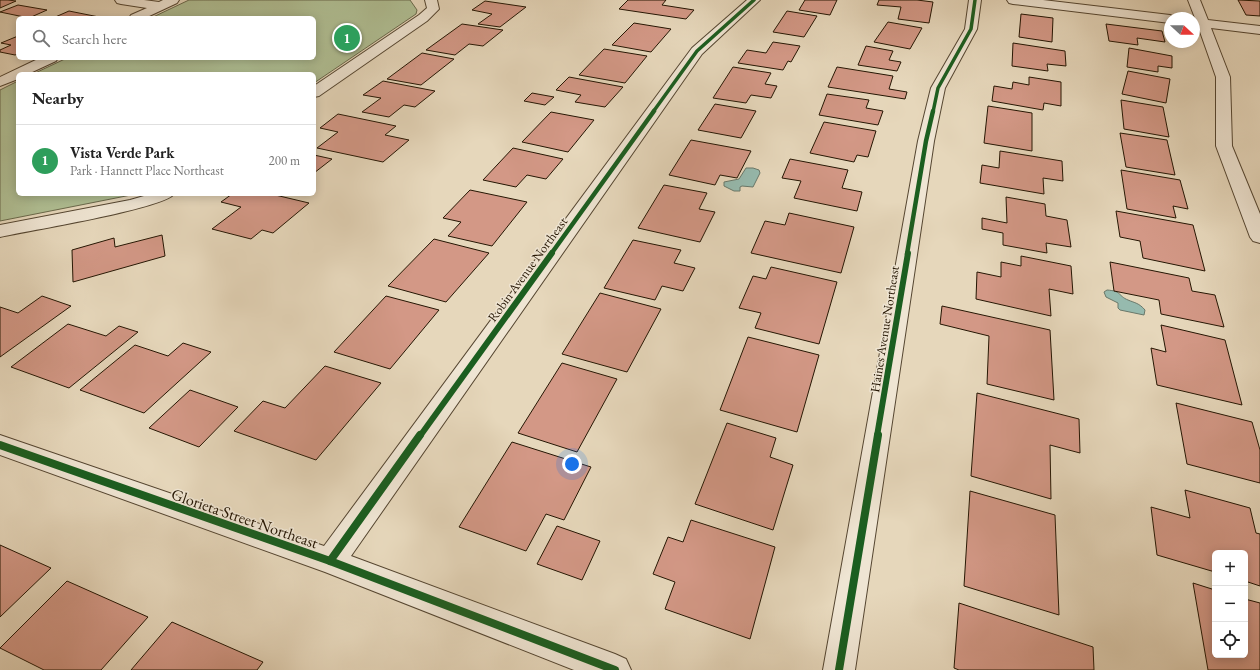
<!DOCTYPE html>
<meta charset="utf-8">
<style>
:root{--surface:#fff;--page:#f2f2f2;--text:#222;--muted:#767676;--line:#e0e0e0;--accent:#8f2418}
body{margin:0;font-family:"EB Garamond",serif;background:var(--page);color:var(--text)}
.controls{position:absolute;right:12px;bottom:12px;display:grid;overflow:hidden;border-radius:6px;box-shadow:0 2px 10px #0003}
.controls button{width:36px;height:36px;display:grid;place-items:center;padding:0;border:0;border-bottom:1px solid var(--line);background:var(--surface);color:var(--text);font:20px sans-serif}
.compass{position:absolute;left:1164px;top:12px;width:36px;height:36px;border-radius:50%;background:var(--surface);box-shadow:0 2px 10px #0003;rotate:111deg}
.you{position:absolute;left:572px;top:464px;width:14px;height:14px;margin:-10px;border:3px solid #fff;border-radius:50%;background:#1a73e8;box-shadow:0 0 0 6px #1a73e833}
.badge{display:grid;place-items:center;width:26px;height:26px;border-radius:50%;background:var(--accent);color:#fff;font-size:13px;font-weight:700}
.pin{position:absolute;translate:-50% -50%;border:2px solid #fff;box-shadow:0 1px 4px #0006}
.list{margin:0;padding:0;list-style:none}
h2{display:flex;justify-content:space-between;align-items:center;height:52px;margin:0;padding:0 16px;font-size:17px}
h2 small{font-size:13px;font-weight:400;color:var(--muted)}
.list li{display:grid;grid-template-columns:26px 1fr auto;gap:12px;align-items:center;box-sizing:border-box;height:72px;padding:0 16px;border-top:1px solid var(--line)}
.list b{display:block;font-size:15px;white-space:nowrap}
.list p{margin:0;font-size:13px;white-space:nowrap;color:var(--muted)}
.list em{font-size:13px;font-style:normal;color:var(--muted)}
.icon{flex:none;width:22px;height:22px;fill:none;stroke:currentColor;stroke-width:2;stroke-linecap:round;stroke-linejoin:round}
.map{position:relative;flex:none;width:1260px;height:670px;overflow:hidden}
.search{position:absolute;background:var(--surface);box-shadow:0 2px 10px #0003;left:16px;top:16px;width:300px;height:44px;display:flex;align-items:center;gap:10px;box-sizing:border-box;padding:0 14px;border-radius:6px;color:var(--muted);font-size:15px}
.panel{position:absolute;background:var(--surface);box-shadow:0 2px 10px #0003;left:16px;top:72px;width:300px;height:124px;border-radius:6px}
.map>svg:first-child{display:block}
</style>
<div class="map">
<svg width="1260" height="670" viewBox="0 0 1260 670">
<rect width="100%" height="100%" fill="#e6d7bb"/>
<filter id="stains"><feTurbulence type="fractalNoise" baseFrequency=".005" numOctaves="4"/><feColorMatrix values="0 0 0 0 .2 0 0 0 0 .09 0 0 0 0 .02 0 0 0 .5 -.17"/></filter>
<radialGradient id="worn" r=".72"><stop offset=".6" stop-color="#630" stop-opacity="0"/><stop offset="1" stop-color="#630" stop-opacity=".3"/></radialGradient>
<g fill="#b0bf94" stroke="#6a6a4c">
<path d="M189,0h221l7,10 -1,4 -102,69v-9h-281l34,-16h247v-40h-163z"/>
<path d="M18,81v113h118l-136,27v-131z"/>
</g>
<g fill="#96baae" stroke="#69786a">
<path d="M746,168h7l6,2 1,3 -7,14 -11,-1 -2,1v4h-6l-10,-5v-4l15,-3z"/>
<path d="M1107,290c15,1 11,6 21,10 7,3 11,3 17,10l-1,5 -24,-5 -2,-2v-5l-12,-6 -2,-5z"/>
</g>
<g fill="#d39886" stroke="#251603">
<path d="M0,0h8l8,1 -16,7z"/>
<path d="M628,0h38l-4,5 32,5 -8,9 -67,-10z"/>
<path d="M805,0h32l-7,15 -31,-5z"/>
<path d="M879,0h38l16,2 -4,21 -31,-4 3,-12 -24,-2z"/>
<path d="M1238,0l22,1v15l-14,-1z"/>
<path d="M485,1l41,6 -26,20 -22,-3 14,-10 -20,-4z"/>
<path d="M18,5l29,5 -18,8 -29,-6z"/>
<path d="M69,11l30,6 -46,1z"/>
<path d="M787,11l30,5 -13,21 -31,-5z"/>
<path d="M1021,14l32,4 -1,24 -33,-5z"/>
<path d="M888,22l34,6 -12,21 -36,-7z"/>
<path d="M634,23l37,6 -20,23 -39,-7z"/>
<path d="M462,24l41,6 -20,16 -14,-2 -14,11 -29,-5z"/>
<path d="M1106,24l56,7 3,11 -28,-4 1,7 -29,-4z"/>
<path d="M18,36v18l-3,1 -15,-3v-2l11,-5 -10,-2z"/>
<path d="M773,42l27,4 -9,16 -3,-1 -5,9 -45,-7 9,-13 19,3z"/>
<path d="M1013,43l52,8 1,15 -19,-2 1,7 -36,-5z"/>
<path d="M866,46l27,5 -4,9 12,2 -4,9 -39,-6z"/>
<path d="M1129,48l43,8v12l-14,-2v6l-31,-5z"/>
<path d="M604,49l43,7 -22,27 -46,-8z"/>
<path d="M422,53l32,6 -33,26 -34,-6z"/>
<path d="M733,67l38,6 -6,11 12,2 -6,12 -20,-3 -5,8 -33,-5z"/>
<path d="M837,67l56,9 -4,13 18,3 -2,7 -77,-12z"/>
<path d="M1128,71l42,8 -4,24 -44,-9z"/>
<path d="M569,77l54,10 -18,20 -30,-5 6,-7 -25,-5z"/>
<path d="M1029,77l32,5v24l-17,-3 -1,7 -51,-9 2,-15 18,3 1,-7 16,3z"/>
<path d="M383,81l52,10 -20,16 -11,-2 -15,12 -27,-5 19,-14 -18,-3z"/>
<path d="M532,93l22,4 -9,8 -21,-4z"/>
<path d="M827,94l42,6 -3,8 17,3 -5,14 -59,-10z"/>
<path d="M1121,100l42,7 6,30 -45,-8z"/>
<path d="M715,104l41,7 -15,27 -43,-8z"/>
<path d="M988,106l44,7v38l-48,-8z"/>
<path d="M551,112l43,8 -26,32 -46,-10z"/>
<path d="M338,114l58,12 -11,9 24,5 -26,22 -66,-14 21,-16 -18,-4z"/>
<path d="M824,122l52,9 -8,26 -11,-2 -3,7 -44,-9z"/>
<path d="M1120,133l47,7 8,35 -49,-8z"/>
<path d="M691,140l60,11 -14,27 -17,-3 -5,10 -46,-10z"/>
<path d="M513,148l50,11 -17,20 -19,-4 -11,12 -33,-7z"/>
<path d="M1000,151l62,10 1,20 -20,-3 1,16 -64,-11 2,-18 17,3z"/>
<path d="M314,155l18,4 -18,14z"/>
<path d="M790,159l58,11 -6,18 20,4 -5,19 -63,-13 7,-17 -19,-3z"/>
<path d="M1121,170l59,10 8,29 -15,-3 3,12 -49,-9z"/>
<path d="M664,185l43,8 -8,16 16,3 -15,30 -62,-14z"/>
<path d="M470,190l57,12 -35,44 -44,-10 13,-14 -18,-4z"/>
<path d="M232,194h39l38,9 -36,30 -11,-3 -11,9 -39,-10 29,-22 -20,-5z"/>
<path d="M1006,197l39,7 1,12 21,4 4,27 -25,-4 1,10 -44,-8v-12l-21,-4v-11l25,5z"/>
<path d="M1116,211l77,14 12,46 -62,-13 -3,-17 -20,-4z"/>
<path d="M789,213l65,14 -13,46 -90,-20 14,-32 20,4z"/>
<path d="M162,235l3,21 -92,26 -1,-32 42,-12 1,9z"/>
<path d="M434,239l55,14 -43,49 -58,-16z"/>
<path d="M633,240l48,10 -7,13 21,5 -12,23 -21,-5 -7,14 -51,-12z"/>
<path d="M1021,256l50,10 2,28 -24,-5 2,27 -75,-17 1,-27 24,5v-15l20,4z"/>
<path d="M1110,262l79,16 3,13 23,4 9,32 -63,-13 -2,-14 -45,-9z"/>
<path d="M771,267l66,15 -18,62 -64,-16 6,-15 -22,-5 14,-32 13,3z"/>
<path d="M600,293l61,16 -34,63 -65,-18z"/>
<path d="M42,296l29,10 -71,51v-50l18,6z"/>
<path d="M386,296l53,14 -49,59 -56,-17z"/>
<path d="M942,306l108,24 4,70 -67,-16 2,-48 -49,-12z"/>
<path d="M68,324l38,12 13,-10 19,6 -69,56 -58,-21z"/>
<path d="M1161,325l64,15 17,65 -85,-20 -6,-37 15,4z"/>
<path d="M748,337l71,18 -22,77 -77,-22z"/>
<path d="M183,343l28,9 -67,61 -64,-23 55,-45 33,11z"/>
<path d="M562,363l55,16 -40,73 -59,-19z"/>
<path d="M325,366l56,17 -65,77 -82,-29 29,-30 22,7z"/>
<path d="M190,390l48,17 -39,40 -50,-19z"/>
<path d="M977,393l102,26 1,34 -30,-8 1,54 -80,-23z"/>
<path d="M1176,403l76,19 8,28v33l-73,-19z"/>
<path d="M727,423l49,15 -6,19 23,8 -20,65 -78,-26z"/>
<path d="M512,442l79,25 -27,53 -18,-6 -20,37 -67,-24z"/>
<path d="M1185,490l65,18 6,25 4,1v52l-15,-5v-28h-30v19l-58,-17 -6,-48 39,11z"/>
<path d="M970,491l85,24 4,100 -95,-29z"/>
<path d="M691,520l84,27 -25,92 -85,-30 10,-27 -22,-8 15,-37 15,5z"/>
<path d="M557,526l43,15 -18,39 -45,-16z"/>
<path d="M0,545l51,23 -51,49z"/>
<path d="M67,581l81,36 -47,53h-57l-44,-22z"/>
<path d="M1193,583l22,7v65h30v-56l15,4v67h-52z"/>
<path d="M959,603l134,44 1,23h-135l-5,-2z"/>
<path d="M172,622l91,40 -6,8h-126z"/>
</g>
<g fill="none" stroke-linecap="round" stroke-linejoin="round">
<g stroke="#554631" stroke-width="2">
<g id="minor">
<path d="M115,0h29l15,2 4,-2h16l-2,3 -32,15h-16l2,-3 16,-7 -26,-4 -4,-1z"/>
<path d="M425,0h12l2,9 -12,12 -108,75 -5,1v-11l105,-71 8,-7z"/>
<path d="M747,0h13l-58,54 -351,502 264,98 11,5 5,11h-57l-249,-98 -325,-117v-20l324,111 368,-498z"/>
<path d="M969,0h12l-4,29 -32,59 -11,53 -79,529h-32l95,-529 13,-53 34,-59z"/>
<path d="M1007,0h36l127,15 6,3h-6v5l-157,-19 -4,-1z"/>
<path d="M1188,0h12l8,20 52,6v8l-49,-6 19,49 2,69 28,68v29l-7,-2 -3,-4 -34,-91v-69l-18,-51h-4l1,-8z"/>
<path d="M40,58h18l-2,3 -28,13h-10v5l-18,7v-9z"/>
<path d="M151,194h23c-11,15 -148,37 -174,43v-12l130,-25z"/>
</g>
</g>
<use href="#minor" fill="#efe5d3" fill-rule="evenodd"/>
<g stroke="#efe5d3" stroke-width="5">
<g id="cycleway-far3">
<path d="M653,112l44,-61 57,-51"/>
<path d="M933,112l5,-24 33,-59 4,-29"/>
</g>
</g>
<g stroke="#efe5d3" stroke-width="6">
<g id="cycleway-far2">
<path d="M551,254l103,-143"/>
<path d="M907,254l19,-113 7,-30"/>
</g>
</g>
<g stroke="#efe5d3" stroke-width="8">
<g id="cycleway-far1">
<path d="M420,436l132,-183"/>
<path d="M877,436l31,-183"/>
</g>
</g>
<g stroke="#efe5d3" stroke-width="10">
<g id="cycleway">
<path d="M0,445l330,116 285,109"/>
<path d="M330,561l90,-126"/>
<path d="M839,670l39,-235"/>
</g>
</g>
<use href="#cycleway-far3" stroke="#1b5e20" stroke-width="3.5"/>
<use href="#cycleway-far2" stroke="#1b5e20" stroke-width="4.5"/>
<use href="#cycleway-far1" stroke="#1b5e20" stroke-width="6"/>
<use href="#cycleway" stroke="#1b5e20" stroke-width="8"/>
</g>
<g text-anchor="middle" stroke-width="3" stroke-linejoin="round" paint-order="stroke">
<g font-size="13" fill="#251603" stroke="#efe5d3">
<text transform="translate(527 269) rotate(-54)" y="5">Robin Avenue Northeast</text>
<text transform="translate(884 329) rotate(-81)" y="5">Haines Avenue Northeast</text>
</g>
<g font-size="16" fill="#251603" stroke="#efe5d3">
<text transform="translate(245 518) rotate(19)" y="6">Glorieta Street Northeast</text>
</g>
</g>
<rect width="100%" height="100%" filter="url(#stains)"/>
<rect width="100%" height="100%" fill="url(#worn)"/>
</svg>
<div class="controls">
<button>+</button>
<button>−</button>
<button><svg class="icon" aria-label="locate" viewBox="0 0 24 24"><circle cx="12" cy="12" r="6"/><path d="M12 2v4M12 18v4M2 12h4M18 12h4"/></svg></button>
</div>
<svg class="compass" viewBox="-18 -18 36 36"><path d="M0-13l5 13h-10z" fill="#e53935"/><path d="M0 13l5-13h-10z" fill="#767676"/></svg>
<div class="you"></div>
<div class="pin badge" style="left:347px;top:38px;background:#2e9e5b">1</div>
<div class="search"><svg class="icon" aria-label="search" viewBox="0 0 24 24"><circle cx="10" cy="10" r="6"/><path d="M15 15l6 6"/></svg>Search here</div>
<section class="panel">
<h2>Nearby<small></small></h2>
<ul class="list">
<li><span class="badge" style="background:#2e9e5b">1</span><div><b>Vista Verde Park</b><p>Park · Hannett Place Northeast</p></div><em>200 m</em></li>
</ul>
</section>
</div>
